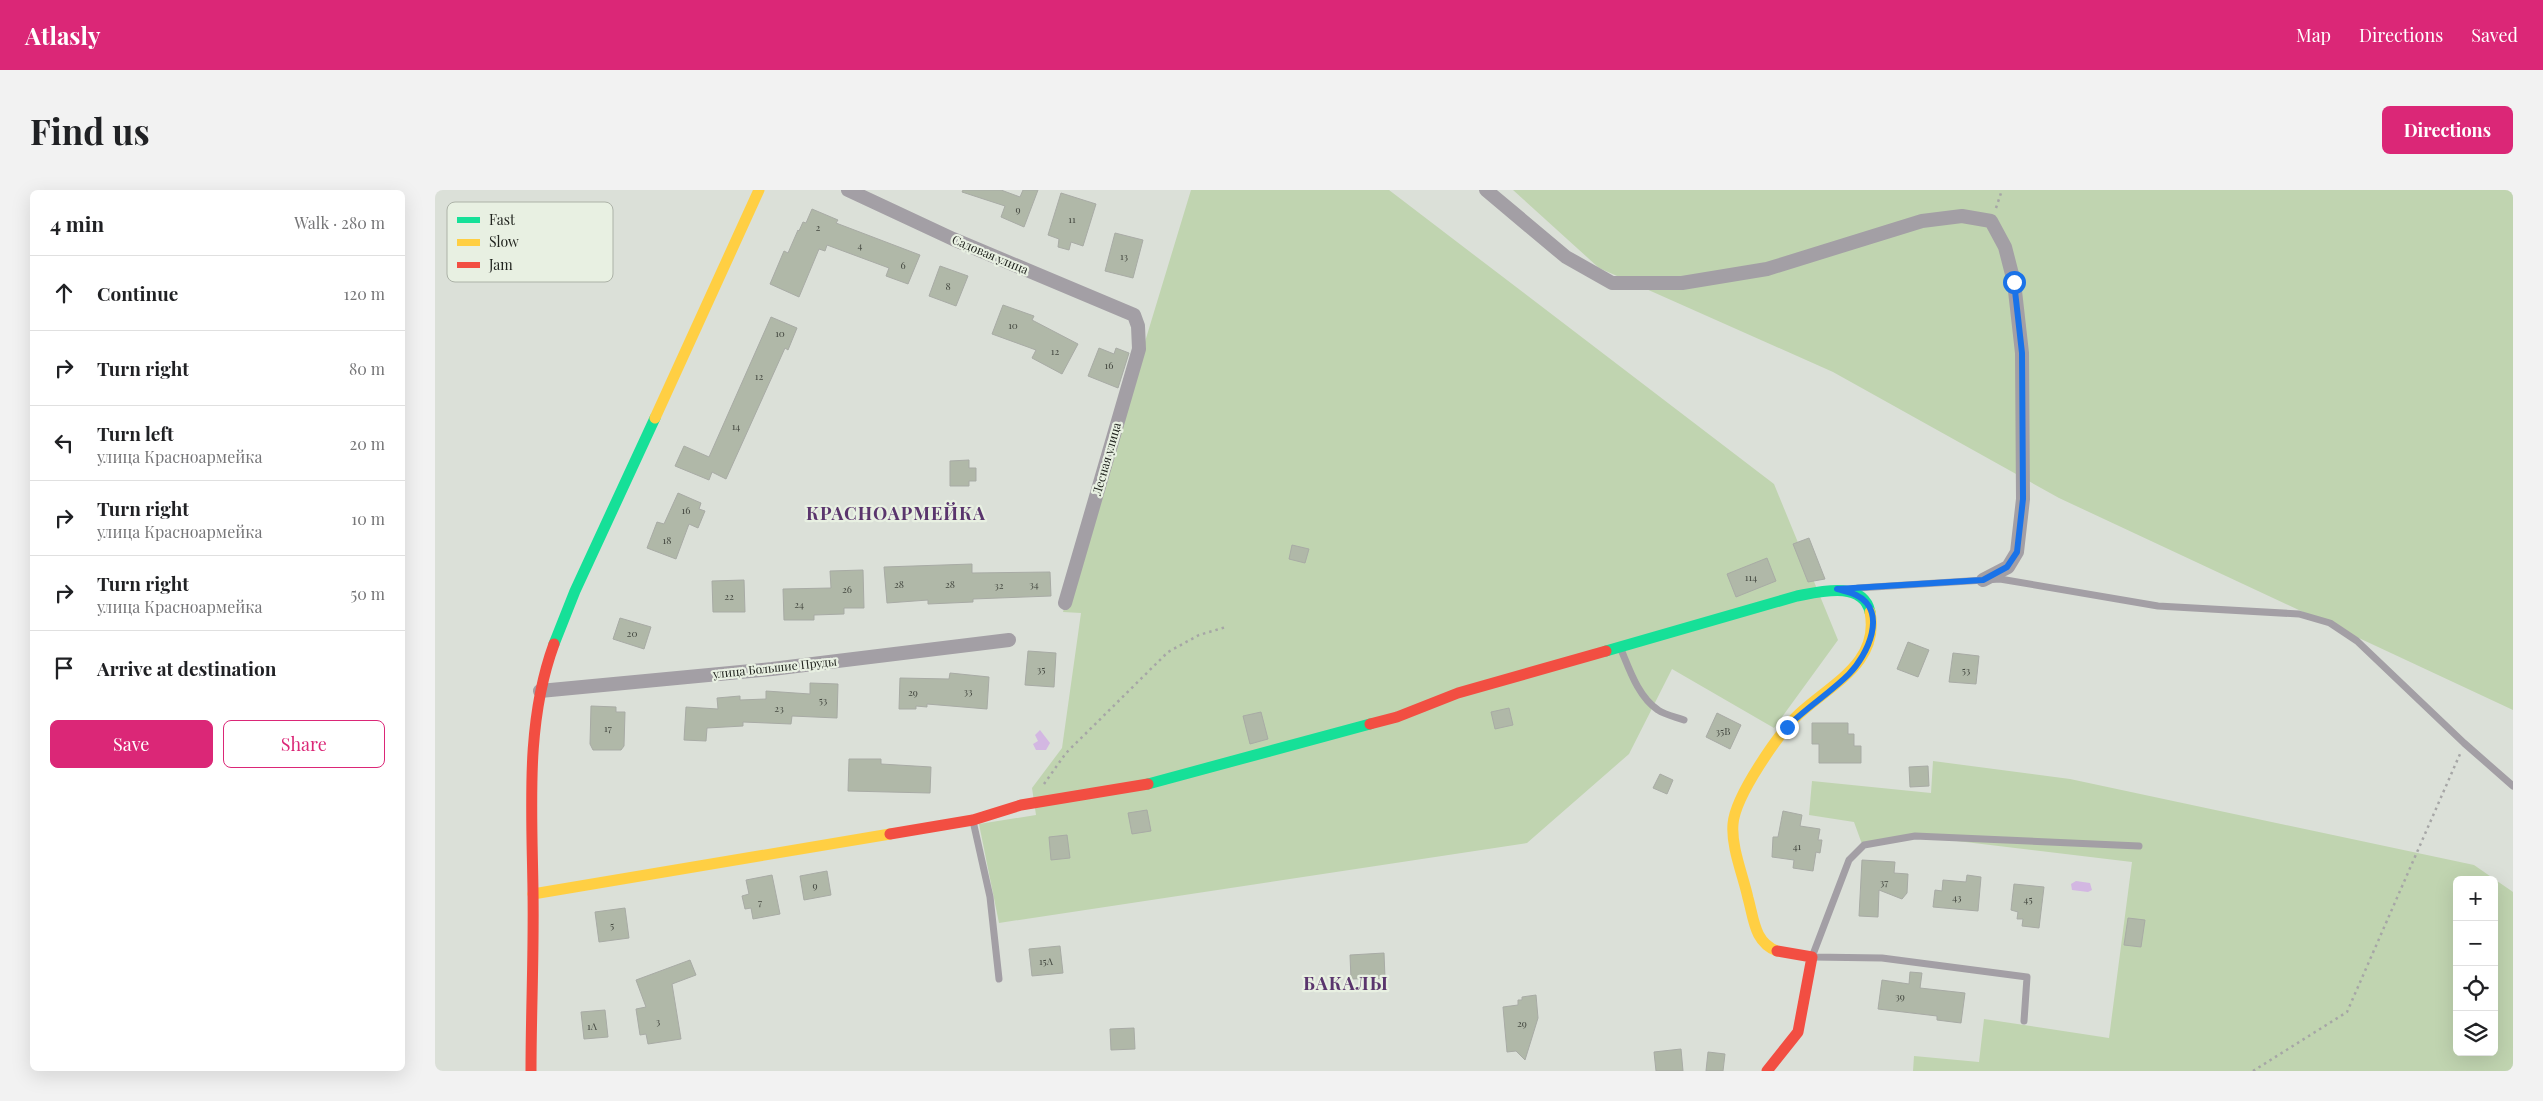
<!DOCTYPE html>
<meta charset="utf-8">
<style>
:root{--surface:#fff;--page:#f2f2f2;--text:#202124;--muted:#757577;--line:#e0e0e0;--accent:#db2777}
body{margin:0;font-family:"Playfair Display",serif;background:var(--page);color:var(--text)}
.controls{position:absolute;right:15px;bottom:15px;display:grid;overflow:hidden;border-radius:8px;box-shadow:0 5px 20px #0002}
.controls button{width:45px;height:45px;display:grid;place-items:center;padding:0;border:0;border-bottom:1px solid var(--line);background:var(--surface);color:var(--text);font:25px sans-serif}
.stop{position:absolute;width:15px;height:15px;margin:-11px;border:4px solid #1a73e8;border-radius:50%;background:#fff}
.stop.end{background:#1a73e8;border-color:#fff;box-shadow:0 1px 5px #0008}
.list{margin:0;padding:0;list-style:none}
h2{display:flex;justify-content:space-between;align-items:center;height:65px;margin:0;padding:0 20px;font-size:21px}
h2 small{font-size:16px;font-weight:400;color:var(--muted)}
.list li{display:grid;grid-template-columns:32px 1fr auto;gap:15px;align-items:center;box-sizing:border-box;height:75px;padding:0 20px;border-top:1px solid var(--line)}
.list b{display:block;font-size:19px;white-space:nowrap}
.list p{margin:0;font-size:16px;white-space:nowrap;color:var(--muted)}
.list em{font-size:16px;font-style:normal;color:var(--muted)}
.actions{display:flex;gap:10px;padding:15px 20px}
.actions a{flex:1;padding:11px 0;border:1px solid var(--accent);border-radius:8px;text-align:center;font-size:18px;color:var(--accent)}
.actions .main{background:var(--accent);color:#fff}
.icon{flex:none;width:28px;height:28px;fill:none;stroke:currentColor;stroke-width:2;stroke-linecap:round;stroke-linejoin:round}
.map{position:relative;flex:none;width:2078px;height:881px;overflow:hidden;border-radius:8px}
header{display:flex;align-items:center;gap:30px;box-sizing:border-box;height:70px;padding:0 25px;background:var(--accent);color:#fff}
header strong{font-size:24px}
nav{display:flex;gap:28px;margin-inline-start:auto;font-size:18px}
.intro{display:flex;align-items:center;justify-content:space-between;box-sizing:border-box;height:120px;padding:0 30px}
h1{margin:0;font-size:35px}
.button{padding:12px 22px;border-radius:8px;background:var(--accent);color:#fff;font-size:18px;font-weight:700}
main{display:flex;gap:30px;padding:0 30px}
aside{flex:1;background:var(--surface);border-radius:8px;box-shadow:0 5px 20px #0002}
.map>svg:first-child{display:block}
</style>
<header>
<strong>Atlasly</strong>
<nav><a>Map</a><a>Directions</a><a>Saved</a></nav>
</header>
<div class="intro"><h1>Find us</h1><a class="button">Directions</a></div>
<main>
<aside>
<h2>4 min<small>Walk · 280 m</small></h2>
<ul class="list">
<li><svg class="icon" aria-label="ahead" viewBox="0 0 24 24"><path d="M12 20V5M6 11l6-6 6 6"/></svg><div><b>Continue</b></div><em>120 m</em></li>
<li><svg class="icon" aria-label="right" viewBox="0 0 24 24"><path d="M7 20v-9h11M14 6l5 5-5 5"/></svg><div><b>Turn right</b></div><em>80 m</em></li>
<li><svg class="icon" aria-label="left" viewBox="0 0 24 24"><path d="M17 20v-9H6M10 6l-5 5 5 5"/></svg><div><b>Turn left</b><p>улица Красноармейка</p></div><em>20 m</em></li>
<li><svg class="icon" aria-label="right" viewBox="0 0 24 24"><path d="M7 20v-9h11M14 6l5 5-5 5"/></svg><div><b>Turn right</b><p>улица Красноармейка</p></div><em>10 m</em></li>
<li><svg class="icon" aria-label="right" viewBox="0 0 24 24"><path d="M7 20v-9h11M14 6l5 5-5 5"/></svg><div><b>Turn right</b><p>улица Красноармейка</p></div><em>50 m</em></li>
<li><svg class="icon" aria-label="arrive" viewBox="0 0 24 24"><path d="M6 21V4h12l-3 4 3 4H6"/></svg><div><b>Arrive at destination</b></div></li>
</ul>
<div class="actions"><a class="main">Save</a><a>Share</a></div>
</aside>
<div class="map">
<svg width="2078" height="881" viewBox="0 0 2078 881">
<rect width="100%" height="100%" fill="#dbe0d8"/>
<g fill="#c0d4b0" fill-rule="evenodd">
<path d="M756,0h198l385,294 64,156 -64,88 -102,-59 -43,85 -102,89 -528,80 -20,-99 57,-9 -4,-27 30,-40 19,-135 -18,-1z"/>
<path d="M1078,0h1000v520l-454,-212 -226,-126 -234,-104z"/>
<path d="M1498,571l137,18 404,86 39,27v179h-600l1,-15 65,6 5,-43 125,19 23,-176 -217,-26 -53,8 -8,-22 -45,-7 3,-34 119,12zM2022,690h37v172h-37z"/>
</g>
<g fill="#d3b7e2">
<path d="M605,540l10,13 -4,7h-10l-3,-6 5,-3 -3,-6z"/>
<path d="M1641,691l14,2 2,7 -4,2 -16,-2 -1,-6z"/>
</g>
<g fill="#b0b8a8" stroke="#a8aba5">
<path d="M528,0h38l19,7 3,-7h15l-14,37 -23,-10 4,-11 -43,-14z"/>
<path d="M626,3l35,11 -13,42 -12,-4 -2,8 -11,-3 1,-8 -11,-4z"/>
<path d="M377,19l26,11 -2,3 84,32 -12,29 -22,-8 3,-8 -62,-23 -2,6 -6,-2 -20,48 -29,-13 14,-33 4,2 10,-23 1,1 4,-9 3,1z"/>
<path d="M680,43l28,7 -10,38 -28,-7z"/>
<path d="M505,76l28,10 -12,30 -27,-10z"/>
<path d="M568,115l31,11 -2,4 46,24 -16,30 -30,-16 4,-8 -44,-16z"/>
<path d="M336,127l26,11 -9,22 -3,-2 -59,131 -14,-7 -3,8 -34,-14 9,-20 25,11z"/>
<path d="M664,158l15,6 2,-6 13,5 -11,35 -30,-12z"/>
<path d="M534,270v8h7v13h-7v5h-19v-25z"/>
<path d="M243,303l23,10 -2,6 6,2 -7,17 -9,-4 -13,35 -29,-11 10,-26 7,2z"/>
<path d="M1374,348l16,41 -17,3 -15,-38z"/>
<path d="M857,355l17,4 -4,14 -16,-4z"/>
<path d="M1332,368l9,23 -40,16 -9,-23z"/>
<path d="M537,374v9l78,-1 1,24 -78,3v3l-45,2v-4l-41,3 -3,-36z"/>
<path d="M428,380l1,38h-20v6l-30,1v5h-30l-1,-31 48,-1 -1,-17z"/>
<path d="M309,390l1,32h-32l-1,-31z"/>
<path d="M185,428l31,9 -7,22 -31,-10z"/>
<path d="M1473,452l21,8 -11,27 -21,-8z"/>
<path d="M593,461l28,2 -2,34 -29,-2z"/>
<path d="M1518,463l26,3 -3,28 -27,-2z"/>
<path d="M515,483l39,4 -2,32 -60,-5v3l-11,-1v3h-17l1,-31 49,1z"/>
<path d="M375,493l28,1 -1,34 -45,-2 -1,8 -48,-2v4l-36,2 -1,13 -22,-1 2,-33 32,2 -1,-11 23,-2v4l26,-1v-8l44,3z"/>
<path d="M156,516l25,1v5h9l-1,34 -3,4h-28l-3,-6z"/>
<path d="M1074,518l4,17 -18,4 -4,-17z"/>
<path d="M826,522l7,27 -18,5 -7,-28z"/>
<path d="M1282,523l24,12 -11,24 -24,-12z"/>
<path d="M1377,533h36v11h6v12h7v17h-42v-19h-7z"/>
<path d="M414,569h32v5l50,3 -1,26 -82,-2z"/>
<path d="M1493,576l1,20 -19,1 -1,-20z"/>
<path d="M1225,584l13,6 -6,14 -14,-6z"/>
<path d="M712,620l4,21 -19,3 -4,-21z"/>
<path d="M1348,621l19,4 -2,11 20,3 -2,11h4l-2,13 -4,-1 -3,19 -20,-3 1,-8 -22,-3 1,-20h5z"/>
<path d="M632,645l3,23 -19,2 -2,-23z"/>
<path d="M1427,670l33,2 -1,11 14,1 -1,19 -5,6 -23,-9 -1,27 -19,-1z"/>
<path d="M392,681l4,24 -27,5 -4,-24z"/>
<path d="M337,685l8,39 -27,5 -2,-11 -6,1 -3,-13 7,-2 -3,-14z"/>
<path d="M1532,685l14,2 -3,34 -45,-4 2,-17 7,1 1,-11 23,2z"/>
<path d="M1579,694l30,3 -5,41 -17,-2 1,-7h-6l1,-7 -7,-2z"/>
<path d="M190,718l4,30 -30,4 -4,-30z"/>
<path d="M1693,728l17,2 -4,27 -17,-2z"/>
<path d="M625,756l3,27 -31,3 -3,-27z"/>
<path d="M949,763l1,25 -34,1 -1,-24z"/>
<path d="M255,770l6,15 -24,9 9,55 -33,5 -2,-10 -6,1 -4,-26 10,-2 -10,-27z"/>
<path d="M1475,782l12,1 -2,15 45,5 -4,30 -24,-3v-4l-59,-7 4,-29 27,4z"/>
<path d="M1101,805l2,23 -13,42 -9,-9 -9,1 -4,-45 15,-2v-5h4v-3z"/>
<path d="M170,820l3,27 -24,2 -3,-27z"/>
<path d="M699,838l1,21 -24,1 -1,-21z"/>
<path d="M1246,859l2,22h-27l-2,-19z"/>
<path d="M1273,862l17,2 -2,17h-17z"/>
</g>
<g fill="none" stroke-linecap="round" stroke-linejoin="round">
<g stroke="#a6a6a6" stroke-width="2.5" stroke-dasharray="2.5 4" stroke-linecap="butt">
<path d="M1561,18l6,-18"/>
<path d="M609,594l22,-31 102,-101 31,-17 27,-8"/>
<path d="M1818,881l94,-59 113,-258"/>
</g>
<g stroke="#a39fa5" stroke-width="7">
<path d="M1423,398l142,-9 158,27 141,8 31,9 27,18 107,102 49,43"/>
<path d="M1185,457c9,21 18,50 38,63 7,5 18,7 26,10"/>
<path d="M538,631l17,76 9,82"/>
<path d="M1589,831l3,-44 -145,-19 -70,-1 37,-97 15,-15 51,-9 224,10"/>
</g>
<g stroke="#a39fa5" stroke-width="14">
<path d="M413,0l105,49 181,76 4,11 1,23 -74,254"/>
<path d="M1051,0l80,67 46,26h70l85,-14 155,-48 40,-5 29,5 14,26 9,35 8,71 1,146 -6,53 -9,15 -25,13"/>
<path d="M105,501l232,-22 237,-29"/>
</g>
<g stroke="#16e098" stroke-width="11">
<path d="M119,454l21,-53 80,-173"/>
<path d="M1171,461l191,-55c22,-4 66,-16 73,16"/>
<path d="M713,594l222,-60"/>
</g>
<g stroke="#ffcf43" stroke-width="11">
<path d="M220,228l104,-228"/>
<path d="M98,704l357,-60"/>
<path d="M1342,761c-23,-9 -23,-32 -29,-53 -5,-23 -17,-51 -15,-74 2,-28 46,-91 66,-110 32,-30 81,-51 71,-102"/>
</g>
<g stroke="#f24e42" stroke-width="11">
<path d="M935,534l27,-7 61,-24 148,-42"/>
<path d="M455,644l83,-14 48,-15 127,-21"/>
<path d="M96,881c0,-60 3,-119 2,-179 -1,-83 -8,-169 21,-248"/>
<path d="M1332,881l31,-39 14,-75 -35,-6"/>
</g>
</g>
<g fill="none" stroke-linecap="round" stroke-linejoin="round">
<path stroke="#1a73e8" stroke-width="6" d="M1352,537c19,-19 43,-34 62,-53 18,-18 40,-63 7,-79 -6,-3 -13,-4 -19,-6l146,-9 24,-13 10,-15 6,-53 -1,-146 -8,-71"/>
</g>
<g text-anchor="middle" stroke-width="4.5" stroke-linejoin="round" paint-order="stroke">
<g font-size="10" fill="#444840">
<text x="583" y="23">9</text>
<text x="637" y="33">11</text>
<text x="383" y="41">2</text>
<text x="425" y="59">4</text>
<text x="689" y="70">13</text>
<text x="468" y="79">6</text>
<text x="513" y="100">8</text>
<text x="578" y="139">10</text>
<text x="345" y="147">10</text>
<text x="620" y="165">12</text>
<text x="674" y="179">16</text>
<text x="324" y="190">12</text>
<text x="301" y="240">14</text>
<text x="251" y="324">16</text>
<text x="232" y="354">18</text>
<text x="1316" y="391">114</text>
<text x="464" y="398">28</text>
<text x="515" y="398">28</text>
<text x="599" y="398">34</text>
<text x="564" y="399">32</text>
<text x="412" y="403">26</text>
<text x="294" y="410">22</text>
<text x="364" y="418">24</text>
<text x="197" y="447">20</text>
<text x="606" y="483">35</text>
<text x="1531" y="484">53</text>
<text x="533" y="505">33</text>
<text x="478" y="506">29</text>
<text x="388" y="514">53</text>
<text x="344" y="522">23</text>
<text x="173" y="542">17</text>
<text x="1288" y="545">35В</text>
<text x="1362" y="660">41</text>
<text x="1449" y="696">37</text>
<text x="380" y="699">9</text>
<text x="1522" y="711">43</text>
<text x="1593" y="713">45</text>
<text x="325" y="716">7</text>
<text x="177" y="739">5</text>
<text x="611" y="775">15А</text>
<text x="1465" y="810">39</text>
<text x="223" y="835">3</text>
<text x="1087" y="837">29</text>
<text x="157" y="840">1А</text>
</g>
<g font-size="12" fill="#20231e" stroke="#e8f0e2">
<text transform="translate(555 65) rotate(23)" y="4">Садовая улица</text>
<text transform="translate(672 269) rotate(-74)" y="4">Лесная улица</text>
<text transform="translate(340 478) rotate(-6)" y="4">улица Большие Пруды</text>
</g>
<g font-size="18" font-weight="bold" letter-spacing="1" fill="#5a356d" stroke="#e8f0e2">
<text x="461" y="330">КРАСНОАРМЕЙКА</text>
<text x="911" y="800">БАКАЛЫ</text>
</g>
</g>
<rect x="12" y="12" width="166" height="80" rx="8" fill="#e8f0e2" stroke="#acb2a7" stroke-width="1"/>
<rect x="22" y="27" width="23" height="6" fill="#16e098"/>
<rect x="22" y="49" width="23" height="7" fill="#ffcf43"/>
<rect x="22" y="72" width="23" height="6" fill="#f24e42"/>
<g font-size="14" fill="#20231e">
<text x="54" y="35">Fast</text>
<text x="54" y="57">Slow</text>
<text x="54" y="80">Jam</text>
</g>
</svg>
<div class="controls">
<button>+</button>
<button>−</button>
<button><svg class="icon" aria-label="locate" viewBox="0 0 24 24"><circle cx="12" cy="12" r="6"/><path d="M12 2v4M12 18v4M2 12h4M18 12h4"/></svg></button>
<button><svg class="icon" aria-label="layers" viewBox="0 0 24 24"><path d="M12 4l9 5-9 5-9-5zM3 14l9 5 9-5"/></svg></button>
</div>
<div class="stop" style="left:1579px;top:92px"></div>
<div class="stop end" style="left:1352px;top:537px"></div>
</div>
</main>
